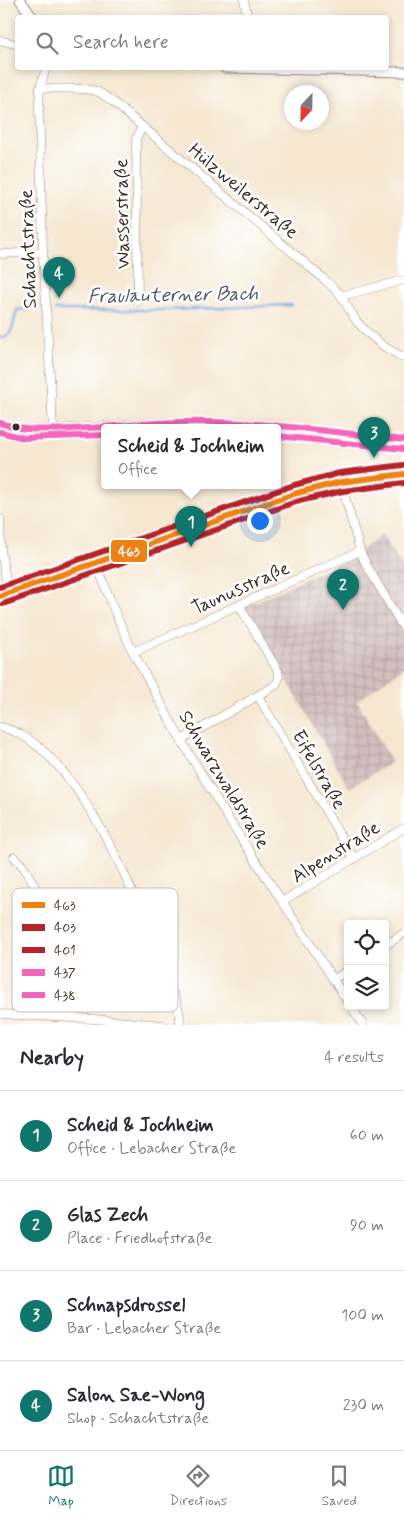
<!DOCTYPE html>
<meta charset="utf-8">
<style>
:root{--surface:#fff;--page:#f7f7f7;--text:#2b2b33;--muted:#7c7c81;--line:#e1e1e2;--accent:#0f766e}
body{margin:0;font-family:Mynerve,sans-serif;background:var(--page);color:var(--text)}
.controls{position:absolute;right:15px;bottom:15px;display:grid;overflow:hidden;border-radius:5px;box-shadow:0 2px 8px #0003}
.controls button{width:45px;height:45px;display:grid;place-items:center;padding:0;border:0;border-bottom:1px solid var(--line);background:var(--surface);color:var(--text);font:25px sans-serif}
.compass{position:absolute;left:284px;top:85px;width:45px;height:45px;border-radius:50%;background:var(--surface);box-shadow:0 2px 8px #0003;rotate:202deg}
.you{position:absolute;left:259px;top:520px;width:18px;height:18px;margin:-12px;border:4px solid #fff;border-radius:50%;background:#1a73e8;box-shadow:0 0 0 8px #1a73e833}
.badge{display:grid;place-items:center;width:32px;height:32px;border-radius:50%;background:var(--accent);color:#fff;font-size:16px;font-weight:700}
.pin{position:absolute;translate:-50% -41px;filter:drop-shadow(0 1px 2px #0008)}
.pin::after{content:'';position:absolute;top:26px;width:18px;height:15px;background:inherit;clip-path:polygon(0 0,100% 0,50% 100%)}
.popup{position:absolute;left:101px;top:424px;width:180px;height:65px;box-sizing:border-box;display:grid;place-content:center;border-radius:5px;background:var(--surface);filter:drop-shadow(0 1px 4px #0005);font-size:16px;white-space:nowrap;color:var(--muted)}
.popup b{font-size:19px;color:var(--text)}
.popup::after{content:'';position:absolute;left:50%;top:100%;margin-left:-10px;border:10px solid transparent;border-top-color:var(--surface)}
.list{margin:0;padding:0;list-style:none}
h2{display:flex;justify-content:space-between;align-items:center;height:65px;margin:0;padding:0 20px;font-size:21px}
h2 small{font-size:16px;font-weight:400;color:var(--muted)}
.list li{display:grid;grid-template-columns:32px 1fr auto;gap:15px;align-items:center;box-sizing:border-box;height:90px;padding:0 20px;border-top:1px solid var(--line)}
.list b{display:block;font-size:19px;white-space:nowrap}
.list p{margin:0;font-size:16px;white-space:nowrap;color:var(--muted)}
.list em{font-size:16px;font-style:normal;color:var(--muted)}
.icon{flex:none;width:28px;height:28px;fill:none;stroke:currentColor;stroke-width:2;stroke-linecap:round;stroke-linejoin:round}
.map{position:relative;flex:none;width:404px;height:1025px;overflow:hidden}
.search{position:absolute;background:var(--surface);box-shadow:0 2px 8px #0003;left:15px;right:15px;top:15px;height:55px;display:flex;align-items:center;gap:12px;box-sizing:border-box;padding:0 18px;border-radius:5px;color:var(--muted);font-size:19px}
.sheet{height:425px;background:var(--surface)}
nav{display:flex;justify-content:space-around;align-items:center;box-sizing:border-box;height:70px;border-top:1px solid var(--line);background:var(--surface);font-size:14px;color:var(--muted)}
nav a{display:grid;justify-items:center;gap:2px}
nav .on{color:var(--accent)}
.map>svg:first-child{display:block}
</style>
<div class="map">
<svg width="404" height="1025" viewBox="0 0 404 1025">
<defs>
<pattern id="industrial-grid" width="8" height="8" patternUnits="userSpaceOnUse" patternTransform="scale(1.25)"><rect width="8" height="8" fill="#d1bfbd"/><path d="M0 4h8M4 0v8" fill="none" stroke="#b4a4a2"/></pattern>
</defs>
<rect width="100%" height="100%" fill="#fff"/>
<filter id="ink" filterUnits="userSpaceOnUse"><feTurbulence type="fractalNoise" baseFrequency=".02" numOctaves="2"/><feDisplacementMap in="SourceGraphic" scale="10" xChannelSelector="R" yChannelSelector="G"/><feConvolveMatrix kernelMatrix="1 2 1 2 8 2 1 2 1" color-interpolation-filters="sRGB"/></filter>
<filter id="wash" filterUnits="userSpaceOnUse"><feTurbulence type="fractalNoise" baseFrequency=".0096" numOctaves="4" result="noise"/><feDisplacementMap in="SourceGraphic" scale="20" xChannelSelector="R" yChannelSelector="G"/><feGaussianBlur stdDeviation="1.12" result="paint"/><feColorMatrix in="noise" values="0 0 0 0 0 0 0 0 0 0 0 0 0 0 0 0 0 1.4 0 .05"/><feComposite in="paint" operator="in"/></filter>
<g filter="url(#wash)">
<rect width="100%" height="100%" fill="#f5e7d0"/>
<path fill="url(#industrial-grid)" d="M382,535l22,35v97l-47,34 35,61 -43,26 -104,-181 107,-50z"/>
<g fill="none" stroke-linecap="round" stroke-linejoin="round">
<g stroke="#75a5df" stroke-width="2.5">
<path d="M55,310h112l125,-5"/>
<path d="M0,338c15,-2 13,-17 17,-28l18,-3"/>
</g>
</g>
</g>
<g filter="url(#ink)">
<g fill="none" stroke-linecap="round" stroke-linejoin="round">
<g stroke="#988877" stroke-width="9">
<g id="minor">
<path d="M244,0l4,18"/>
<path d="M0,40l18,5"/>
<path d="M46,68l-6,20 -1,15 4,149 10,177"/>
<path d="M40,88c16,2 45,-2 58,4 5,2 9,6 14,9l212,178 15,14 18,29 12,12 14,12 21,12"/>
<path d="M0,254l43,-2"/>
<path d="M341,296l63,-16"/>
<path d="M138,302l-2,-163 6,-12"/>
<path d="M0,423l24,6h29l128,-7h30l78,6 115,12"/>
<path d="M341,482l19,69 6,13 38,65"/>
<path d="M0,519l1,32 7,42"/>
<path d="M96,562l18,48 19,42 48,88 50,83 117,179"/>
<path d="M133,652l227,-101"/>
<path d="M258,696l96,163"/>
<path d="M0,727c63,12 117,127 139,181 6,15 10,31 15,47 10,23 27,44 26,70"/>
<path d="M181,740l95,-55 3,-7 -1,-7 -39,-66"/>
<path d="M14,857c14,12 20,28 27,45 26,58 53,67 114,53"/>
<path d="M282,902l122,-74"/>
<path d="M385,946l19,-13"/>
<path d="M333,980l15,-10"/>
<path d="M351,1006l12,19"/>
<path d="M0,1014l93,5 69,6"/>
</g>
</g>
<g stroke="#988877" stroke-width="11">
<g id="tertiary">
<path d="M20,0l13,18"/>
<path d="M224,68l180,4"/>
</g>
</g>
<g stroke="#988877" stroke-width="13">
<path id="primary" d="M0,596l297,-103 44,-11 63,-8"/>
</g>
<use href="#minor" stroke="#fff" stroke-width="8"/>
<use href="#tertiary" stroke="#fff" stroke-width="9"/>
<use href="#primary" stroke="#eec569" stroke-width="11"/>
<g stroke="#fff" stroke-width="10">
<path id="bus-1" d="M0,596l297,-103 44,-11 63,-8"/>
</g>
<g stroke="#fff" stroke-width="10">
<path id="bus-2" d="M3,604l296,-103 44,-10 61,-8"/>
</g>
<g stroke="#fff" stroke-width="10">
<path id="bus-3" d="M0,587l294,-102 46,-12 63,-8"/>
</g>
<g stroke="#fff" stroke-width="10">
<path id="bus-4" d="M0,423c8,2 17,5 26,6 50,3 104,-6 155,-7 72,-2 151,10 223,18"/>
</g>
<g stroke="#fff" stroke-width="10">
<g id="bus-5">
<path d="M0,432l24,6 81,-3"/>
<path d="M277,436l126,13"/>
</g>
</g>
<use href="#bus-1" stroke="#ed8213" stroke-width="6"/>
<use href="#bus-2" stroke="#b6232a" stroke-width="6"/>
<use href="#bus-3" stroke="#b6232a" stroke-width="6"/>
<use href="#bus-4" stroke="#f466ba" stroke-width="6"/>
<use href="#bus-5" stroke="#f466ba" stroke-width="6"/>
</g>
</g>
<circle fill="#3b2a1e" stroke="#fff" stroke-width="2" cx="16" cy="427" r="4.5"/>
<g text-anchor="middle" stroke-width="5" stroke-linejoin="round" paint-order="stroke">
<g font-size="19" fill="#3b2a1e" stroke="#fff">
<text transform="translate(244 190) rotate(40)" y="7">Hülzweilerstraße</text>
<text transform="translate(121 214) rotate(-91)" y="7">Wasserstraße</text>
<text transform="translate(27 249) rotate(-92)" y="7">Schachtstraße</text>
<text transform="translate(240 587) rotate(-24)" y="7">Taunusstraße</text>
<text transform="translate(320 769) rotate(60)" y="7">Eifelstraße</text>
<text transform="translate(225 779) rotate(59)" y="7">Schwarzwaldstraße</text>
<text transform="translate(335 851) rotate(-32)" y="7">Alpenstraße</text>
</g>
<g font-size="20" font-style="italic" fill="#525b6b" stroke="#fff">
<text transform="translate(173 294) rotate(-1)" y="7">Fraulauterner Bach</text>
</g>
</g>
<rect x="12" y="888" width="166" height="124" rx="8" fill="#fff" stroke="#c4bfbc" stroke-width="1"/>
<rect x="22" y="902" width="23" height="6" fill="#ed8213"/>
<rect x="22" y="924" width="23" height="7" fill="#b6232a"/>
<rect x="22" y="947" width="23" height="6" fill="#b6232a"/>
<rect x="22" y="969" width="23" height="7" fill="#f466ba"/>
<rect x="22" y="992" width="23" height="6" fill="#f466ba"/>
<g font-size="14" fill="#3b2a1e">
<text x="54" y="910">463</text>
<text x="54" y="932">403</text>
<text x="54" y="955">401</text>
<text x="54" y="977">437</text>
<text x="54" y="1000">438</text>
</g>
<rect stroke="#fff" stroke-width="2" x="110" y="539" width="38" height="24" rx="5" fill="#ed8213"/>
<g font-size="14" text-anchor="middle" font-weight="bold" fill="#fff">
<text x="129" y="556">463</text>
</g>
</svg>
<div class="controls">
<button><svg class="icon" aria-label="locate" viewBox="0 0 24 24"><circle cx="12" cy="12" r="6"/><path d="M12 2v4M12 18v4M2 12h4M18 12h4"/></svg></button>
<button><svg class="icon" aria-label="layers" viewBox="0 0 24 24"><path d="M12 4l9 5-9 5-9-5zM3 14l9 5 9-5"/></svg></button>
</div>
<svg class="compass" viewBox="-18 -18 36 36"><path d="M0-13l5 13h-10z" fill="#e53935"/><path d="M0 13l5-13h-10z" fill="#7c7c81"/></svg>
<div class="you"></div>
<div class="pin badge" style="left:191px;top:547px">1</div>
<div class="popup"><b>Scheid &amp; Jochheim</b>Office</div>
<div class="pin badge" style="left:343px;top:610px">2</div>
<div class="pin badge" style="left:374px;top:458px">3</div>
<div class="pin badge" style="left:59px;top:298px">4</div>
<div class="search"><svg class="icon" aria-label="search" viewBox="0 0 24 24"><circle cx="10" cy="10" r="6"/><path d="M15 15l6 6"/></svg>Search here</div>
</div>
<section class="sheet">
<h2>Nearby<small>4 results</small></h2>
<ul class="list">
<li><span class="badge">1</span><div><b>Scheid &amp; Jochheim</b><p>Office · Lebacher Straße</p></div><em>60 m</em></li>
<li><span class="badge">2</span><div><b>Glas Zech</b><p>Place · Friedhofstraße</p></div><em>90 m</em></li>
<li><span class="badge">3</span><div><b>Schnapsdrossel</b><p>Bar · Lebacher Straße</p></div><em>100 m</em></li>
<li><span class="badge">4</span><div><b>Salon Sae-Wong</b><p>Shop · Schachtstraße</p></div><em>230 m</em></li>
</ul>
</section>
<nav>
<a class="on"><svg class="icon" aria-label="map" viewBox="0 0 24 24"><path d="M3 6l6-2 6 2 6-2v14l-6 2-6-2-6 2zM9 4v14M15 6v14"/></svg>Map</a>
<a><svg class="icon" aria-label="directions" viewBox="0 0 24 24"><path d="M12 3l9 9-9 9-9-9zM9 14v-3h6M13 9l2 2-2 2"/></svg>Directions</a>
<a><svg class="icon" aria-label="saved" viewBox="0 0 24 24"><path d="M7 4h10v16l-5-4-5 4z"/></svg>Saved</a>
</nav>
